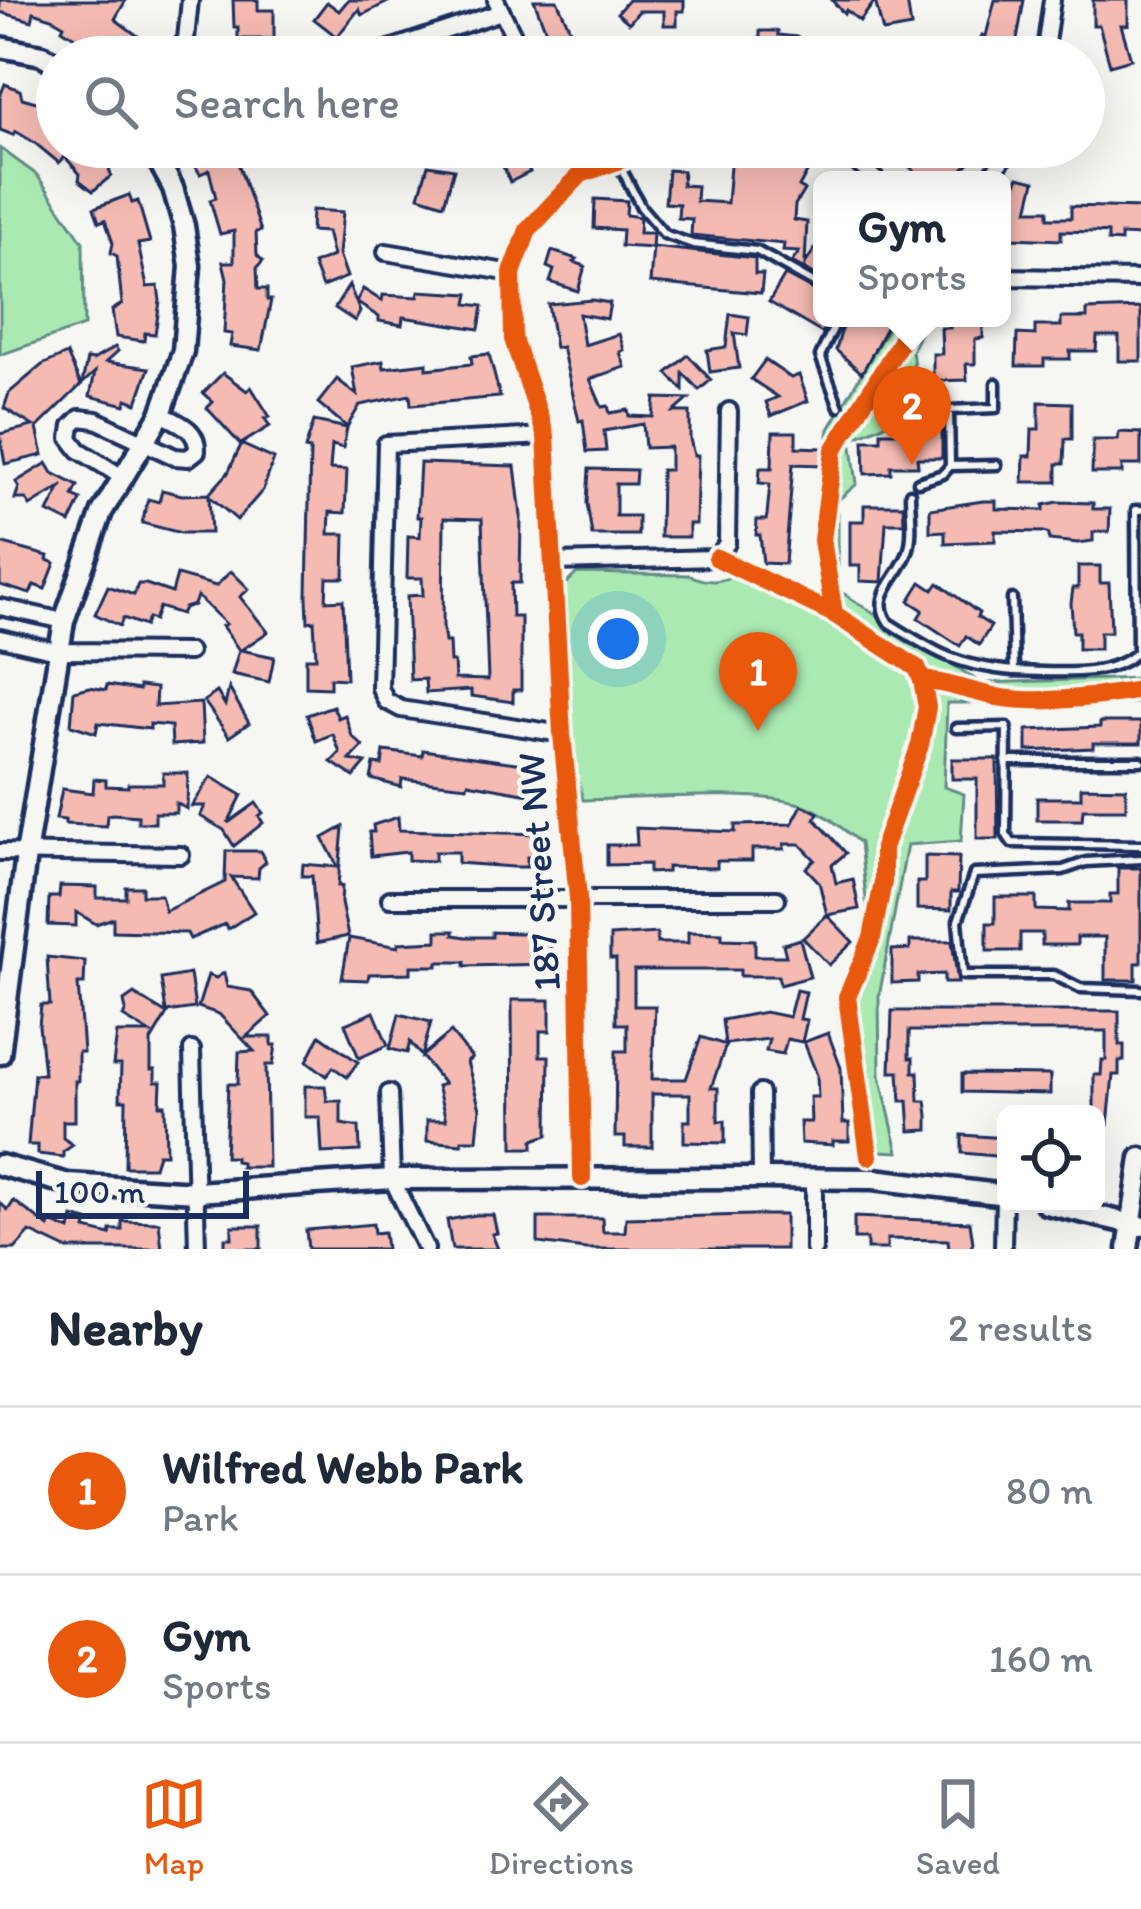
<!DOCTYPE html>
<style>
:root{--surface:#fff;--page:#f2f2f3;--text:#1f2937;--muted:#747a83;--line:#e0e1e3;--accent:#ea580c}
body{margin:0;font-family:Itim,sans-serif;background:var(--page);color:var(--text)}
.controls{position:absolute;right:36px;bottom:36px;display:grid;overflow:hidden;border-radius:18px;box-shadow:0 12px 48px #0002}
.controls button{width:108px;height:108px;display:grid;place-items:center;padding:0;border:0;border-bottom:3px solid var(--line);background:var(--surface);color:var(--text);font:60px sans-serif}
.scale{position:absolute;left:36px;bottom:30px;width:213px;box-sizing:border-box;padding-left:12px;border:6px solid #1b2f5e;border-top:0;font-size:33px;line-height:42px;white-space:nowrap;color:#1b2f5e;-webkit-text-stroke:9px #f6f6f2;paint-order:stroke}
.you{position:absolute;left:618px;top:639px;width:42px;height:42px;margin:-30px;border:9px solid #fff;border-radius:50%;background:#1a73e8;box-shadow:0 0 0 18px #1a73e833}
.badge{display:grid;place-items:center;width:78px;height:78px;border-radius:50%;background:var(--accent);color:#fff;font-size:39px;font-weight:700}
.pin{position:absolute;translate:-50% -99px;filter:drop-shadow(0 3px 6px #0008)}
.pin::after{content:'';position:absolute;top:63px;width:42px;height:36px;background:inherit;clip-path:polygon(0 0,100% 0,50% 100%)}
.popup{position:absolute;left:813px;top:171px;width:198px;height:156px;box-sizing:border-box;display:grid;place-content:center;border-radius:18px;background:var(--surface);filter:drop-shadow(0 3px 9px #0005);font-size:39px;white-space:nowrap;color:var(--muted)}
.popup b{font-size:45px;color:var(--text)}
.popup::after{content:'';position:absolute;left:50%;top:100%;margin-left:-24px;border:24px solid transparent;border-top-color:var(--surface)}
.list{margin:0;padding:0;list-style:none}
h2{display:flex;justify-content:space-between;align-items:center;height:156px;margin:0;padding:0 48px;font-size:51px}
h2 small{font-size:39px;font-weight:400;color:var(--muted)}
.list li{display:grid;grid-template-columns:78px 1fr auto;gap:36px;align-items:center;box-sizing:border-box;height:168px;padding:0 48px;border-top:3px solid var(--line)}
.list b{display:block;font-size:45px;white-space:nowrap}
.list p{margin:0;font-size:39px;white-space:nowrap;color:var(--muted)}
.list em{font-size:39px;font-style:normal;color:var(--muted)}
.icon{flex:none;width:66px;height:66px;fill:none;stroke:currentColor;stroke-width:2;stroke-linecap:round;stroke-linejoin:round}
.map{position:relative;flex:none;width:1141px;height:1249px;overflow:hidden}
.search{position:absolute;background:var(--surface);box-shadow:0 12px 48px #0002;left:36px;right:36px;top:36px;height:132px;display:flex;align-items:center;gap:30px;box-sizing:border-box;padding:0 42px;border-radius:66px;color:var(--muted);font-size:45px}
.sheet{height:492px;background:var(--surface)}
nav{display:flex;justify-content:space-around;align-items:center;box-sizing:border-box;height:168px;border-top:3px solid var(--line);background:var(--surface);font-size:33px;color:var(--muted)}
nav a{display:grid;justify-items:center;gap:6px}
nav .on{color:var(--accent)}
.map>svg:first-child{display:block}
</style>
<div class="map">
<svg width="1141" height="1249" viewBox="0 0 1141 1249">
<rect width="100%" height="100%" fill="#f6f6f2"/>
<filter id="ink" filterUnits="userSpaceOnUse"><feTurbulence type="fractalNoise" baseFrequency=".00833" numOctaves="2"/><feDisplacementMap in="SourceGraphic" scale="24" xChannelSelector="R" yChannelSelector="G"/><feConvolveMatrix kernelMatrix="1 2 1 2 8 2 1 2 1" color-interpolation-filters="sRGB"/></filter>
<g filter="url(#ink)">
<g fill="#aaeab2" stroke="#628c88" stroke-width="3">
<path d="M0,148l37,27 46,67 1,84 -84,29z"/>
<path d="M894,318h33l-15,32 5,41 14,-3 3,15 -83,36 6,45 -19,16v90l143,93 160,-5v25h-194l-3,84 20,7 -3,47 -54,4 -28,152 1,78 18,77 -41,-2 -21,-152 33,-71 -9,-84c-17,-14 -33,-29 -54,-37 -49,-18 -166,-7 -223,-6 -19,-70 -19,-140 -21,-212l15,-15 112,2c18,8 29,8 47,0l-2,-14 86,35 -8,-61 17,-106z"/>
</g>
<g fill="#f5bab2" stroke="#1b2f5e" stroke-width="3" fill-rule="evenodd">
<path d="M0,0h126l-11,19 31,23 -12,15h-28l-44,-28 2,-4 -12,-7 -18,-6 -2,9 -32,-9z"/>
<path d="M233,0h25v10h16v29h-36v-12h-4z"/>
<path d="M348,0h44l-30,15 -3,-6 -22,28 -23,-18 13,-17 12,9z"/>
<path d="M534,0h23l20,45 25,-11 8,17 -13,6h-48l6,-3z"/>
<path d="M628,0h56v11h-7v14h-13v-14h-25l-10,12 -12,-10z"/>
<path d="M832,0h75l4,27 -28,5 -8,-31 -15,20 -14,-11 -2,4z"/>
<path d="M995,0h29l-10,57h-39l7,-22 4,1z"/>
<path d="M1093,0h35v25h-7l10,34 -21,6 -11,-40h-6z"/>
<path d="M760,31h18v4l20,2 -2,20h-36z"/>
<path d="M5,84l15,6 2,8 32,9 3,40h43l8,10 15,-2 -14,13 2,8 -18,15 -14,-11 1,-6 -15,-17 -6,6 -24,-20 -20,-12 -2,4 -13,-5v-34z"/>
<path d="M216,147h27l-5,16 23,68 -5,1 1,23 6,6 -6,7 1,21h9v11h4l-10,50 -31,-4 2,-12 -8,-1 3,-54 -4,-17h11v-31l-14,3 -10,-34 6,-2 -7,-28 -9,4 -8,-14z"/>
<path d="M516,147h29l-22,11 7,14 -20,10 -12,-26z"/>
<path d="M890,147h49l12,13 13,-13 10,10 -21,23h-30z"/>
<path d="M731,154l15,2 -1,5 30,2 4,-7 16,10 3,-6 12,7 -11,20 5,3 -9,15 -1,15 13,2 -2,42 17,-26v41l-30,-17 7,-10 -16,-1 1,-7 -93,-9 1,-16 -14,-1 1,-14 -14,-1 3,-33 15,1 -1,14 15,1 -1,15 31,2z"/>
<path d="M428,165l26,4 -10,35 -25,-8z"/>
<path d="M1018,177l17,4 -7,29h20v8h23v-12l70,2v28l-20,-1v7l-13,-1v-8l-13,-1 -34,-1v9l-51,-2 1,-5 -9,-4v-23l9,2z"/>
<path d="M129,195l3,8 6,-2 12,41 -12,2 9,43 11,-1 2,15 -5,33 -10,-1 -1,8 -28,-4 -4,-27 10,-6 -5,-48 -6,-3 2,-10 -8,-23 -6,2 -5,-14z"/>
<path d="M595,199l32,2 -1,14 14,2 -1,16h14l-1,15 -31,-2 1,-16 -28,-2z"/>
<path d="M312,210l31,2 -4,42 8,23 -25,10 -9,-23 20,-8 -6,-24 -16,-1z"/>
<path d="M653,247l102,11v16h8l-2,19 -111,-10z"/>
<path d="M552,251l25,8 -3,3 11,4 -7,25 -28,-9 4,-12 -7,-3z"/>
<path d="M785,275l37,20v23h8l-8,15 -53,-31z"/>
<path d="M349,285l7,17 7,-13 19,12 1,-6 35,2 1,-6 50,3 -2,10 16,2 -4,23 -76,-12 -1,8 -23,-4v-4l-23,-15 4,10 -5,9 -20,-13z"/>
<path d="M592,300l18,3 -3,16 -28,-5 5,31 35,-11 5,16 -4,2 5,15 -35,12 12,28 6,-1 2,7 18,-3 1,6 24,1 2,-19 34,1 -15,13h16v27l4,16h4l-2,69h-7v13h-29l1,-67h9v-23l-25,1 -2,-24 -39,7 2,20 -19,1 -4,-32 -4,1 -17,-74 -7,1 -7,-44z"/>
<path d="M1141,308v53h-22v-25h-22l-1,15h-26v8h-26v7h-28l1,-32 18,1v-9h26v-8h26v-8z"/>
<path d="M730,314l19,3 -2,18 -13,-2 5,35 -29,4 -3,-22 19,-3z"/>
<path d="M845,318h46l-29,55 -26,-23z"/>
<path d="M949,318h34v20l-8,1v25h-9l1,16 -34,1v-27h9l-1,-26h9z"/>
<path d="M115,347l3,4 -12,11 43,6 -12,35 -10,-4 -2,6 -35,-9 5,-24 -13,12 5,-25 6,1z"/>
<path d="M67,354l14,31 -44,43 6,27 -38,9 -5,-30 33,-8 -29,-18 5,-15 33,-28z"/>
<path d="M489,354l11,43 -89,8 -1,-10 -50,10 -13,22 -29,-24 19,-24 20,16 -5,-28 31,-6 1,7 43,-5v6l45,-5 -1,-8z"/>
<path d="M688,355l23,25 -12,10 -16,-17v17l-16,-17z"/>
<path d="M765,360l26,18 8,-3 9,26 -37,15 -5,-14 12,-5 -27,-18z"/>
<path d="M223,373l24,18 4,-4 19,30 -5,2 5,7 -29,18 33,15 -11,31 -26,30 -28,-24 2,37h-30l-39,-10 6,-24 11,3 3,-12 20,5 27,-1 19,-21 13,-28 -34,-37 6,-6 -10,-9z"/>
<path d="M1039,402l33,1v36h-7l-1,25h-7v18h-34l1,-26h7l1,-27h7z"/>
<path d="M314,421l33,7 -4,20 -11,-3 -2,24 17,1 -2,43 -15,-1 -1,22h16l-1,44h-17l-1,23 17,-1 3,79 -16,-1v10l-24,-1v-29h10l-2,-37 -6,1 -1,-25 3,-147 -5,-1z"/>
<path d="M908,425h34v33h-25l1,8h-27v7l-26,1 -1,-34h17v-8h27z"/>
<path d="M773,432h23v15l27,1 -1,17 -29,-1 -8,100 -22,-1 -3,-28h-4l1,-15h9l1,-5 3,-31 -11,-1 1,-15h12z"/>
<path d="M1119,432l22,1v32h-19v8h-30l1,-33h25z"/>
<path d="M47,463l6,10 25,13 -5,10 8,4 -11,23 -22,-11 13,-25 -31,19 -4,-7h-11l4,-12 -3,-5z"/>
<path d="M420,463l95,3 6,50 -1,67h-9l1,34h9v73h-8v12l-42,-6v-6l-45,3 -1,-14 -15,1 -3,-84 16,-1 -1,-17h-15l1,-42 12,1 1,-20h-4zM444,518l38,1 6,161 -33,-1 -1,-17h-4l-1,-20h-4l-2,-16z"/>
<path d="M589,469l47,1 -1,14h-19v32h22v19h-46l-5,-32z"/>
<path d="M983,501h13v8l48,1v-5l14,-3 35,1v6h17l-1,23h-16v9l-15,2 -29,-3v-6l-5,-2 -49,-1v10l-50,2v-12l-15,1v-23z"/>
<path d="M864,505h39l1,18h-18l-4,59 -22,-1v-15h-10v-45h14z"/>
<path d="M0,543l48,13 -1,4 8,3 -10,26 -11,-4 -4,9 -30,-9z"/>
<path d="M1078,566h22v17h9l2,49h-11v17h-22v-17h-5l-2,-29 2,-15h5z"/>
<path d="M231,571l18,18 -9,8 28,35 -27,18 33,7 -5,25 -37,-8 7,-24 -17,-24 4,-2 -29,-28 -3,9 -10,3 -3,6 -22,-7 -5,13 -6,-2 -3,8 -22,-8 -3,8 -25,-12 13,-28 26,9 4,-11h8l26,9 5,-18 39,11z"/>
<path d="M921,582l12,8 5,-7 41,30 -2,4 14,9 -12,19 -13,-9 -6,10 -42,-28 5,-8 -14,-9z"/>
<path d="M107,685l32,5v-4l17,2 -1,18 46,-3 2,40 -31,2 -1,-19 -21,-2v5l-52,-6 -2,10 -25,-8 3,-34 16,-4 16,3z"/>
<path d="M229,688l20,35 -20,14 -25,-36 13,-9 8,13z"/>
<path d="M333,706l5,12 7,-3 7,21 11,10 -13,14 16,3 -12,14 -23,-15 9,-9 -7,-19 -17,7 -9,-26z"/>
<path d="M1100,722h41v21h-48v5l-66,3v-21l73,-3z"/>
<path d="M423,750l100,14v4l10,1 -4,25 -61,-11 -1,3 -65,-7 -1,8 -30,-8 3,-15 8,1 2,-14 38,5z"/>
<path d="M952,759h45l1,80h-21v-60h-25z"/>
<path d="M163,773h25l-1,36 -11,-6v10h-21v10h-17v-7l-25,-2 -6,1 -1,11 -41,-2v-4l-9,-1 6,-30 31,4 1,-14 12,1v6l22,1v-3h35z"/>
<path d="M211,777l31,18 -14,28 28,-20 7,10 -4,3 4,7 -29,23 -10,-16 -24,-14 5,-10h-13z"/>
<path d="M1081,787l45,1v21h-43l-1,11h-45v-22h44z"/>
<path d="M802,805l16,8 -3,6 31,34 -14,12 4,18 17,-4 6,30 -32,6 26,27 -24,23 -26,-27 24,-23 -8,-33 -13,-14 9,-8 -15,-16h-16v5h-32v12h-35v7l-50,-1v5l-18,1v-9l-42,1v-20h30l-1,-17 99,4v-7l57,-1z"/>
<path d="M398,817l1,13 144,4v23h-16v10h-14l-55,-4v-11h-23v9l-27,-1v-8l-37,4 -2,-24h5l-1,-7z"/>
<path d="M343,827l-5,59h4l-1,17 7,33 -31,7 -5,-67h-10l1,-12 35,3 -15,-29z"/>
<path d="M226,851h34l6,11 -7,6 -1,10 -27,-1 23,35 -26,17 -3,-5 -35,15 -3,-6 -74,-2v-13l-17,6 -20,-12v14l-28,-1 1,-28h10l1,-11 37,1v11h29v-11h16v8h19l4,16 60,-29z"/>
<path d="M925,856l34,1 -1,35h-7v18l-34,-1v-27h8z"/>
<path d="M1118,868h23v95h-5v17h-31v-43h-28v8h-35v-12h-22v18h-33v-28h8v-26h41v13l33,1v-8h41v-9h8z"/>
<path d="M437,931h17v4l12,2h26v-5l49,2v4h10v26l-86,2v-4h-27v4h-27v7l-42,1 -1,6 -26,-1 7,-41 49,9v-4l39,-2z"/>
<path d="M688,932l34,1v6l33,1v16h31l-3,-12 17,-5 10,38 -30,8 -2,-9h-38v-6h-106v36h21l-3,73h34l15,-42 25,8 -15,43h7v33h7v22l-41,-1v-21h6v-27h-38v53h-27v-10h-10l1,-86h11v-27h-11v-65h-6v-23l47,-3v10h31z"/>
<path d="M910,941h42l6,42h-14v-9l-26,1v7l-26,1v-33l18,-1z"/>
<path d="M47,957l38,4 -1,23h-6l5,68h-5v29h-3v40h-12v17l10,7 -10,7v5l-25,-3v-9h-10l6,-71h10l-5,-48 2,-21h9z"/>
<path d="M224,973l3,14 24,4 19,25 -24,21h26v8h4l-3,20h-7l2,102h-27v-5l-6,-1v-4h-10l3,-73h10l1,-32 15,-1 -35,-37 -21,-7 10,-32 8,3z"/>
<path d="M190,974l5,34 -29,4 -5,-33z"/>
<path d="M796,990l10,2 -6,27 7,1 -5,22 -15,-3 -4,15 -17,-3 3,-12 -44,5 -3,-24 43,-8 24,5z"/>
<path d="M134,994l33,20 -16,27v29h4v12h6l-1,23h5l1,49h-8l-4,13h-29l1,-67h-6l1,-35h-8l4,-32h33l-27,-16 3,-6 -2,-10z"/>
<path d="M512,1000h38v31h-10v25h9l-1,79 -15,5v8h-20z"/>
<path d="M892,1011h227v34h5v16h-5v14h-6l-5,50h-12l-2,-11v-39h7l1,-15h4v-29h-197v27h4v14h5l1,29h7l2,14v15l-18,1 -2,-30h-7l-2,-29h-9z"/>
<path d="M374,1012l14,33 -29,13 -14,-34z"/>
<path d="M399,1014l32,8 -9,34 29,-24 21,26 -5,4 13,47 -3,31h-15v4l-35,-3v-21h19l-9,-34 7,-2 -34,-42 -3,11 -17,-4z"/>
<path d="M828,1033l13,35 2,55h6v18h-16v4l-32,-2 -1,-21h11l-1,-25h8l-1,-22 -13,-33z"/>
<path d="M320,1035l38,27 -11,15 -14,-10 -6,9 -20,-15z"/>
<path d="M962,1074l88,1v19l-88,-2z"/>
<path d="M305,1086h20l2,15h14v23l18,3 1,24 -38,2 -2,-36h-15z"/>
<path d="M962,1135l44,3v19l-44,-4z"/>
<path d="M14,1201l35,26 2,-5 19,8 3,-13 15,4 -2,8 24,6 1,-5h11v-9l37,1 3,27h-96l-36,-17 -15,17h-15v-46l8,7z"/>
<path d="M476,1215h17l4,18 -5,1 6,15h-46l-5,-29z"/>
<path d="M754,1215h31v34h-200l-47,-6v-25h64l1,14h22l1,-14z"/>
<path d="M854,1217l116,5 3,21 -3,6h-21l-1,-9 -61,-1v10h-20v-10h-13z"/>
<path d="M373,1224l1,9 10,-1 2,17h-78l-2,-19z"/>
<path d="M232,1226h29v23h-36v-11h7z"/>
</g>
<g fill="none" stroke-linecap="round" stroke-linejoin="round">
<g stroke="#1b2f5e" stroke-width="15">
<g id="lane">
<path d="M619,164l22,43 23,27 29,10 64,7 65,37"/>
<path d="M838,318l-18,38 19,51"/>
<path d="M996,383v25l-47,2 1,56 47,-1"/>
<path d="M918,482l25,-8 7,-8"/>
<path d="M910,493c0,18 4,42 -2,59 -8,25 -39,43 -19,71 47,30 68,43 125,48"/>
<path d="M1012,599l2,72c37,0 94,9 123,-19l-1,-142h5"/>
<path d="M956,728l51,-1 -1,107 6,9 129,2"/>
<path d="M1006,761h135"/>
<path d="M1141,859l-55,3 -23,8 -89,4 -16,47 5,54h91l26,13 61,2"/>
</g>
</g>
<g stroke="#1b2f5e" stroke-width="22">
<g id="street">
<path d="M496,0l28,57"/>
<path d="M381,52l120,-40"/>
<path d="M173,57l13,-18 4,-39"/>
<path d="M1044,57l8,-57"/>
<path d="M568,147l13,27"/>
<path d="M840,147l36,33"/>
<path d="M989,180l21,-33"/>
<path d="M386,252l126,21"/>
<path d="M1002,277l139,2"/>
<path d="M546,436l-160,8 -6,244 6,13 15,8 161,25"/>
<path d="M122,477l-43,-27 -9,-12 2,-12 8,-8 16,2 79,37 13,1 9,-7c1,-22 -18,-28 -36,-37"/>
<path d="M555,562l162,-4 10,-15 2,-132"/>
<path d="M0,607l64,14"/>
<path d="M0,638l57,13 132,1"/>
<path d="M0,852l181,3"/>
<path d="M390,899h387"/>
<path d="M192,1050l5,199"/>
<path d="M389,1093l3,86 34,70"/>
<path d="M760,1093l1,85"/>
<path d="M582,1178l-4,-280 -16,-164 -16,-298 -33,-97 -1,-66 16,-43 53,-56 75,-27"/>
<path d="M814,1249v-71"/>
<path d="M1003,1249l1,-55"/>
</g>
</g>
<g stroke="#1b2f5e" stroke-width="27">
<g id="secondary">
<path d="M0,47l42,8 15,9"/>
<path d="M0,1054l26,-199 38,-234 38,-109 59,-98 22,-63 7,-85 -6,-40 -11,-38 -22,-41"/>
<path d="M0,1165l68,19 128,8 196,-13 369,-1 113,1 132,16"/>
<path d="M1046,1204l95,22"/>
<path d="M1128,1249l13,-91"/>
</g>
</g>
<use href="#lane" stroke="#f6f6f2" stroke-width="6"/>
<use href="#street" stroke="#f6f6f2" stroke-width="14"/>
<use href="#secondary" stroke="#f6f6f2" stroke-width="18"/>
<g stroke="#f6f6f2" stroke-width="26">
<g id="cycleway">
<path d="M717,558l117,56 83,54 5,12c27,3 50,12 75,17 43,8 102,0 144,-7"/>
<path d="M834,614l-12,-74 12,-90 66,-107 10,-25"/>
<path d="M869,1156l-22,-159 25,-59 11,-56v-34l37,-103 7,-38 -5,-27"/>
<path d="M582,1178l-4,-280 -16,-164 -16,-298 -33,-97 -1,-66 16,-43 53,-56 75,-27"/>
</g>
</g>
<use href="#cycleway" stroke="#e8590c" stroke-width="18"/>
</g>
</g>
<g text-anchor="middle" stroke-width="9" stroke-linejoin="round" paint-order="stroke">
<g font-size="39" fill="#1b2f5e" stroke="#f6f6f2">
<text transform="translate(538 872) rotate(-94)" y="14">187 Street NW</text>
</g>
</g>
</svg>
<div class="controls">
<button><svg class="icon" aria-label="locate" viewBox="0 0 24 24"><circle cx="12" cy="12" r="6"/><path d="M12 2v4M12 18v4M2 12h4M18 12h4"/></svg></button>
</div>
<div class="scale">100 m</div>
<div class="you"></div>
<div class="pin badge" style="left:758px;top:731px">1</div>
<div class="pin badge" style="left:912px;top:465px">2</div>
<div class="popup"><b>Gym</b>Sports</div>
<div class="search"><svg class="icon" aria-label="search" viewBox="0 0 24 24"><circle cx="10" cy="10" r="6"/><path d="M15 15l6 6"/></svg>Search here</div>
</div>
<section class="sheet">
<h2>Nearby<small>2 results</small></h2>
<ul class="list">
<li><span class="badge">1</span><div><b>Wilfred Webb Park</b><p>Park</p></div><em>80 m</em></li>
<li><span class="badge">2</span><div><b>Gym</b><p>Sports</p></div><em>160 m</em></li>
</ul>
</section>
<nav>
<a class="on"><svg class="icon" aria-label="map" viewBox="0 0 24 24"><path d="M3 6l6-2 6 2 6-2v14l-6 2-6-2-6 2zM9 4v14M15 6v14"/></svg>Map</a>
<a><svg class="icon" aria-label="directions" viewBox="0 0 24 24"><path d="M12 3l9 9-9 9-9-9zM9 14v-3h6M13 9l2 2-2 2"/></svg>Directions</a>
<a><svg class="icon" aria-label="saved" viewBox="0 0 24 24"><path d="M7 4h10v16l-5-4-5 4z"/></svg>Saved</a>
</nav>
